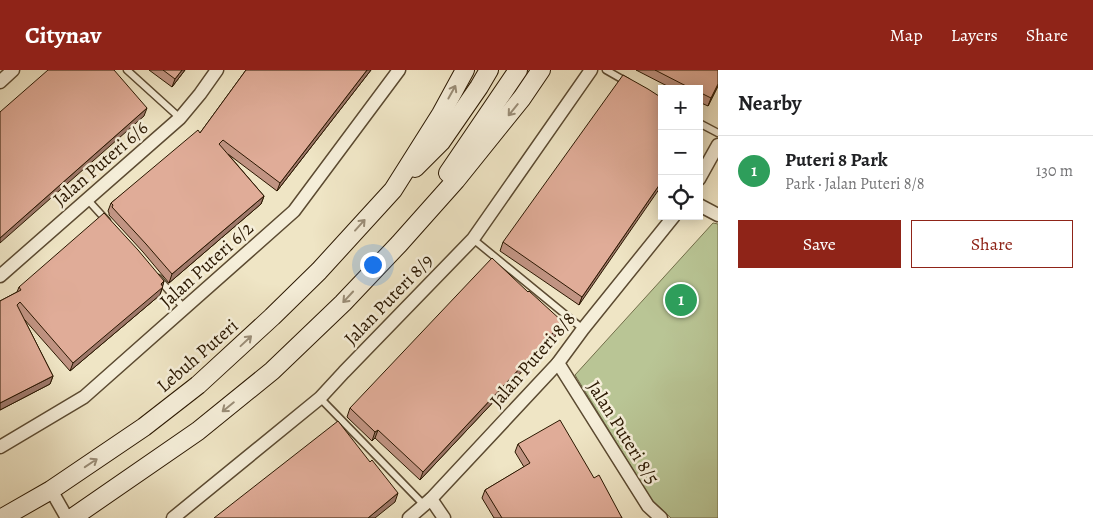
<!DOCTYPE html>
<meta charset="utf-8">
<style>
:root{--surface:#fff;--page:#f6f6f6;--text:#202124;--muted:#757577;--line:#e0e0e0;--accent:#8f2418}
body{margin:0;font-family:Alegreya,serif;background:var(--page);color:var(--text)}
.controls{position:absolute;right:15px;top:15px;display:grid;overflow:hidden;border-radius:0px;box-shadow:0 2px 12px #0003}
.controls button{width:45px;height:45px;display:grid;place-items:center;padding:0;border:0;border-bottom:1px solid var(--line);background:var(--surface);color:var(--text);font:25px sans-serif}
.you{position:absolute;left:372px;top:194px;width:18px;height:18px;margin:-12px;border:4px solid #fff;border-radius:50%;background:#1a73e8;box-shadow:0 0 0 8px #1a73e833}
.badge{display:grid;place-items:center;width:32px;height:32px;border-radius:50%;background:var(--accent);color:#fff;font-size:16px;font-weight:700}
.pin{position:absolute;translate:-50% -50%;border:2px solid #fff;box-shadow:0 1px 5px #0006}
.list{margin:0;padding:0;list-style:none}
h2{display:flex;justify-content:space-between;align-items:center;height:65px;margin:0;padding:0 20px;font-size:21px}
h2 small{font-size:16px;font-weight:400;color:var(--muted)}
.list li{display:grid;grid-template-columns:32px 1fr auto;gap:15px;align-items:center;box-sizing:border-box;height:70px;padding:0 20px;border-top:1px solid var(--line)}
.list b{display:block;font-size:19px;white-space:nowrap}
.list p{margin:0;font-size:16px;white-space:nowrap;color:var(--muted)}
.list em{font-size:16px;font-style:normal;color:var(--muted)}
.actions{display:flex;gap:10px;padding:15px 20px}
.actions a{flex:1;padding:11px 0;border:1px solid var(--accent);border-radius:0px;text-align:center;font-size:18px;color:var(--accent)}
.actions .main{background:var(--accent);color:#fff}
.icon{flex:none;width:28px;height:28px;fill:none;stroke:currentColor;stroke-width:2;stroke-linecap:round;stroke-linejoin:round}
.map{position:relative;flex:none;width:718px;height:448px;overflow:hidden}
header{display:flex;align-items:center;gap:30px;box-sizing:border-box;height:70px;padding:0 25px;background:var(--accent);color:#fff}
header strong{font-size:24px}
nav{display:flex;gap:28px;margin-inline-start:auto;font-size:18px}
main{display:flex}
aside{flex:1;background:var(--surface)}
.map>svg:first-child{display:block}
</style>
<header>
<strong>Citynav</strong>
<nav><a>Map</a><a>Layers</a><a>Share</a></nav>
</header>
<main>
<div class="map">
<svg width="718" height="448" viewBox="0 0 718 448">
<rect width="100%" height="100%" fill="#efe5c5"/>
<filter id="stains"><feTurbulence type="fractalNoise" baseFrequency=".004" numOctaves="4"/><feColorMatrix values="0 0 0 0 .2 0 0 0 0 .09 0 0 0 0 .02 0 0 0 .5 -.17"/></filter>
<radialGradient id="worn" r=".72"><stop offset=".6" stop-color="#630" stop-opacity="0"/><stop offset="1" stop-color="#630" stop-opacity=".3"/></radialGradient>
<path fill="#b9c595" stroke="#726e4a" d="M713,153l5,1v294h-47l-20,-19 -76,-124z"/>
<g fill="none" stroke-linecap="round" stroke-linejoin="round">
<g stroke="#5b4a31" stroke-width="9">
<g id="service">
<path d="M127,0l53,48"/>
<path d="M606,0l21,12"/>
<path d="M699,53l19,10"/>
<path d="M87,129l20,22"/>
<path d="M473,169l110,90"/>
<path d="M158,208l26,30"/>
<path d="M320,328l104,107"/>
</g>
</g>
<g stroke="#5b4a31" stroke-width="15">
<g id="minor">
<path d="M0,12l13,-12"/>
<path d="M699,109l19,-34"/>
<path d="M699,135l19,10"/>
<path d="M0,206l180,-158 20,-24 17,-24"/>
<path d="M558,293l90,143 13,12"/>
<path d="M0,377l84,-50 210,-186 105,-141"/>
<path d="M51,420l16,28"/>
<path d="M431,429l13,19"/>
<path d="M173,448l147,-120 24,-26 129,-133 118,-169"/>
<path d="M409,448l22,-19 127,-136 25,-34 91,-113"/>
</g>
</g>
<g stroke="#2a1700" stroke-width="20">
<g id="secondary">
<path d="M415,98l26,-26 38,-55 10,-17"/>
<path d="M448,103l70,-103"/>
<path d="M2,448l49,-28 93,-63 54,-42 74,-68 47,-46 74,-81 48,-76 24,-44"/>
<path d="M72,448l126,-87 74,-60 71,-68 56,-59 57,-64 66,-82 19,-28"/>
</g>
</g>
<use href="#service" stroke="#f5eed9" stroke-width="6"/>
<use href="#minor" stroke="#f5eed9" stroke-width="12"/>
<use href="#secondary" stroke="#f5eed9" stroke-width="18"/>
</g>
<g fill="#c19483" stroke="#2a1700">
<path d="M149,0h36l-13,17z"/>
<path d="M246,0h125l-94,121 -49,-37 36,42 -3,8 -92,79 -26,-31 -34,-37v-2l-1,-2 3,-8 89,-70z"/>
<path d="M636,0h82v16l-10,20 -9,-4v-13h-26z"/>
<path d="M662,28l-83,207 -79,-54 3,-9z"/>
<path d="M164,211l-4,14 -90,76 -46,-52 29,57 -3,8 -50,26v-109l17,-9 2,-5z"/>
<path d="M560,261l-140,149 -45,-42 -3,3 -25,-24 3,-9z"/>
<path d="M518,374l76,34 28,40h-128l-12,-20 3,-8 39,-23 -9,-15z"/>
</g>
<g fill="#9d786a" stroke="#2a1700">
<path d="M182,0h3l-13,17 3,-8z"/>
<path d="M367,0h4l-94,121 3,-8z"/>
<path d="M718,14v2l-10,20 3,-8z"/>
<path d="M147,38l-3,8 -144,127v-5z"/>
<path d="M662,111v4l-83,120 3,-8z"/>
<path d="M264,126l-3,8 -92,79 3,-9z"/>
<path d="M164,211l-4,14 -90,76 3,-8z"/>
<path d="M563,252l-3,9 -140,149 3,-8z"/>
<path d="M53,306l-3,8 -50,26v-7z"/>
<path d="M378,360l-3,8 -3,3 3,-9z"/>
<path d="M398,423l-3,9 -20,16h-7z"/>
</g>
<g fill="#e0ac98" stroke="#2a1700">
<path d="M48,0h66l33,38 -147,130v-126z"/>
<path d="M163,0h19l-7,9z"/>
<path d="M246,0h121l-87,113 -57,-43 -4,4 45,52 -92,78 -26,-30 -34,-37 1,-2 -2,-2 87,-73 2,3z"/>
<path d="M655,0h63v14l-7,14 -12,-6v-3h-7z"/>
<path d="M623,5l25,14 14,9v83l-80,116 -79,-55z"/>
<path d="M104,143l34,37 26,31 -3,3 2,3 -90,76 -53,-61 -3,3 36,71 -53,27v-102l21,-11 -2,-3z"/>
<path d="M492,188l36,34 1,-1 34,31 -140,150 -45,-42 -3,2 -25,-24z"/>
<path d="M560,350l34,58 5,-3 23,43h-120l-17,-28 45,-27 -12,-19z"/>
<path d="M338,351l32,41 2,-2 26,33 -30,25h-154z"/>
</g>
<defs><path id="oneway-shaft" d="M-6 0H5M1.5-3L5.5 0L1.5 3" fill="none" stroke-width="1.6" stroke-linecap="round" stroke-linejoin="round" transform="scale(1.25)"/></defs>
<g stroke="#9a8d77">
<use href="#oneway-shaft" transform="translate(452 22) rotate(-61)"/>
<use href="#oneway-shaft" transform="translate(513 40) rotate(129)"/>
<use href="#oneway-shaft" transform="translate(360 155) rotate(-48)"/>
<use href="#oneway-shaft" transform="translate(348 227) rotate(133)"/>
<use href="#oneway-shaft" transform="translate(246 271) rotate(-43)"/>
<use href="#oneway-shaft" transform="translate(228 337) rotate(141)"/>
<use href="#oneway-shaft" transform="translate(91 393) rotate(-34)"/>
</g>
<g text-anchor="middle" stroke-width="5" stroke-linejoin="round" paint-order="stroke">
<g font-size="19" fill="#2a1700" stroke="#f5eed9">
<text transform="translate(100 93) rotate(-41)" y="7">Jalan Puteri 6/6</text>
<text transform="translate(206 194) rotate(-42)" y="7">Jalan Puteri 6/2</text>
<text transform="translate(388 229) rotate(-46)" y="7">Jalan Puteri 8/9</text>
<text transform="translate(197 285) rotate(-41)" y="7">Lebuh Puteri</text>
<text transform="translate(532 289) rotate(-49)" y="7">Jalan Puteri 8/8</text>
<text transform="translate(624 362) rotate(58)" y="7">Jalan Puteri 8/5</text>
</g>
</g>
<rect width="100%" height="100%" filter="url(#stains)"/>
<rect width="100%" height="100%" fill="url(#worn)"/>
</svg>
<div class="controls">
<button>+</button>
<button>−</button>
<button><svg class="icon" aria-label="locate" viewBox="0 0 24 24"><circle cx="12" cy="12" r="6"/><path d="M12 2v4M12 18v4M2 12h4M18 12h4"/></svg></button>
</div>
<div class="you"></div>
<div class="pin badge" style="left:681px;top:230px;background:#2e9e5b">1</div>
</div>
<aside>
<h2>Nearby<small></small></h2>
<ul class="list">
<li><span class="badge" style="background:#2e9e5b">1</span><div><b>Puteri 8 Park</b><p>Park · Jalan Puteri 8/8</p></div><em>130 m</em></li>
</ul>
<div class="actions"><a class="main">Save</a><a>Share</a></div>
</aside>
</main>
